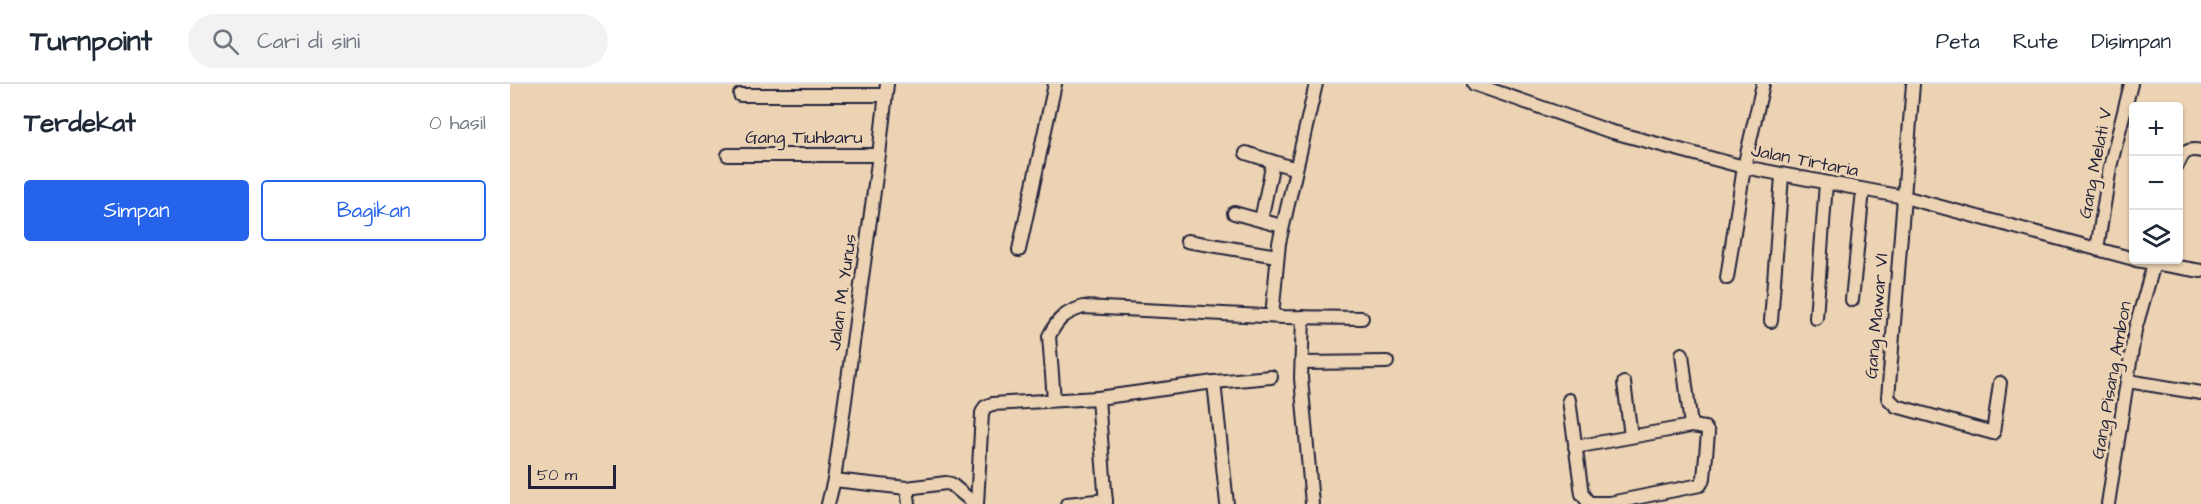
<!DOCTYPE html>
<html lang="id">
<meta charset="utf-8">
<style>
:root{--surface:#fff;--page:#f2f2f3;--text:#1f2937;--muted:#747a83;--line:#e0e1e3;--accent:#2563eb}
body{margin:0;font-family:"Architects Daughter",sans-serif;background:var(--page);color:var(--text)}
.controls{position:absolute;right:18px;top:18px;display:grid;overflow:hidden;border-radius:6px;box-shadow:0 2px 4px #0004}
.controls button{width:54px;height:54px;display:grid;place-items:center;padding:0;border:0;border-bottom:2px solid var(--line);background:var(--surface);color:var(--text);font:30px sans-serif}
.scale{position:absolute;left:18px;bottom:15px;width:88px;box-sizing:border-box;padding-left:6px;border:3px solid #22223b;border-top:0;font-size:16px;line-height:21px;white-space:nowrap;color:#22223b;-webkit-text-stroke:4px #ebd3b3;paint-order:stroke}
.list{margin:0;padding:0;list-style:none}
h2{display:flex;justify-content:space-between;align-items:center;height:78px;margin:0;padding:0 24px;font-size:26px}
h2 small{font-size:20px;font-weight:400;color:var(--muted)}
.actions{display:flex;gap:12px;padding:18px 24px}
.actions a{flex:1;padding:14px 0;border:2px solid var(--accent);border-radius:6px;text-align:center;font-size:21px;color:var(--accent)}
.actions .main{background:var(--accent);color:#fff}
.icon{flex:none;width:33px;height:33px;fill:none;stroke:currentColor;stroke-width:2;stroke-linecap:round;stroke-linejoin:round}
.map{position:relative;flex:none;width:1691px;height:420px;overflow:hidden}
header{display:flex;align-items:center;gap:36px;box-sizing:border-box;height:84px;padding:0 30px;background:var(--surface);border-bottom:2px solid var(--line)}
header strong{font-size:28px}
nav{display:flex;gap:33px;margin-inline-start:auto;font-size:21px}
.search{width:420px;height:54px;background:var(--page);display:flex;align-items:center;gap:15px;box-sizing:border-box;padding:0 21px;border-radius:33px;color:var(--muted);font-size:22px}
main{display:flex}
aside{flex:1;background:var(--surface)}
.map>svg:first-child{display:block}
</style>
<header>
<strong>Turnpoint</strong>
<div class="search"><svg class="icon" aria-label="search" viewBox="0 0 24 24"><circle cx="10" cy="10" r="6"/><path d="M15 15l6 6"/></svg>Cari di sini</div>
<nav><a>Peta</a><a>Rute</a><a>Disimpan</a></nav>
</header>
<main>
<aside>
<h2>Terdekat<small>0 hasil</small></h2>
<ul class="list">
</ul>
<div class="actions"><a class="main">Simpan</a><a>Bagikan</a></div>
</aside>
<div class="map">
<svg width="1691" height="420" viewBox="0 0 1691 420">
<rect width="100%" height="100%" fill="#ebd3b3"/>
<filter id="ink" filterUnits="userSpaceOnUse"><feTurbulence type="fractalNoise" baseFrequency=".0167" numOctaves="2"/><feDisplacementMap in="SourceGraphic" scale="12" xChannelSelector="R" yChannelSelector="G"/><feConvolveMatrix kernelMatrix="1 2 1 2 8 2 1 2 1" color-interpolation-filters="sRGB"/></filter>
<g filter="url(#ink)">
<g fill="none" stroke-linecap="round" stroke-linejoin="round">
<g stroke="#22223b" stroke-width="16">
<g id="minor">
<path d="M964,0l135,47 135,36 160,30 230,62"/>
<path d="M1403,0l-25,314 8,8 97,27 7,-50"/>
<path d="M230,11h145"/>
<path d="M736,69l50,16"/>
<path d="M218,71h151"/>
<path d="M1668,80c5,-12 10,-16 23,-13"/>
<path d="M724,129l48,13"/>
<path d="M751,136l12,-58"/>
<path d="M677,157l90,15"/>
<path d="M1587,165l13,-82 21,-83"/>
<path d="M509,166l36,-166"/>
<path d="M1626,176l65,11"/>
<path d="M1217,194l17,-111 19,-83"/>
<path d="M1342,216l11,-110"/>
<path d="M762,232l7,-73 37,-159"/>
<path d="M793,233l-2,61 11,126"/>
<path d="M1306,234l10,-135"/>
<path d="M1261,237l11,-145"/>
<path d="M1172,270l9,72"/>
<path d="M792,279l85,-1"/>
<path d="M1618,297l73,12"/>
<path d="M704,298l13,122"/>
<path d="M1114,299l7,53"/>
<path d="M544,316l-5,-64c9,-18 16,-23 34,-29l201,10 78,1"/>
<path d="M1059,316l13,94 7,9h21l90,-18 4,-7 4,-45 -3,-5 -14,-2 -116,21"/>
<path d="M324,396l73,8 39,-5 5,1 24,20"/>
<path d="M397,404l2,16"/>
<path d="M318,420l6,-24 45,-325 8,-71"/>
<path d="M467,420l5,-91 3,-6 7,-3 106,-6"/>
<path d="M557,420l39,-4"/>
<path d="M596,420l-8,-106 116,-16 57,-5"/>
<path d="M1598,420l27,-174 20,-70"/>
</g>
</g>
<use href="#minor" stroke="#ebd3b3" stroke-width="12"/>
</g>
</g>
<g text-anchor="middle" stroke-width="6" stroke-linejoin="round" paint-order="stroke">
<g font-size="18" fill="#22223b" stroke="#ebd3b3">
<text x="294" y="59">Gang Tiuhbaru</text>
<text transform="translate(1295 76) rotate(11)" y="6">Jalan Tirtaria</text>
<text transform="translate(1585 79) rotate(-79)" y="6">Gang Melati V</text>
<text transform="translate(332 208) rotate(-82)" y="6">Jalan M. Yunus</text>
<text transform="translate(1366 232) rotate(-85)" y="6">Gang Mawar VI</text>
<text transform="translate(1601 296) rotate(-80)" y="6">Gang Pisang Ambon</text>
</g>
</g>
</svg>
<div class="controls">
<button>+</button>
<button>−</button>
<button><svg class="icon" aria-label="layers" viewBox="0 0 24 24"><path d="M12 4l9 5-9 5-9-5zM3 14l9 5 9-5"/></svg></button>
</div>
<div class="scale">50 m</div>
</div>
</main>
